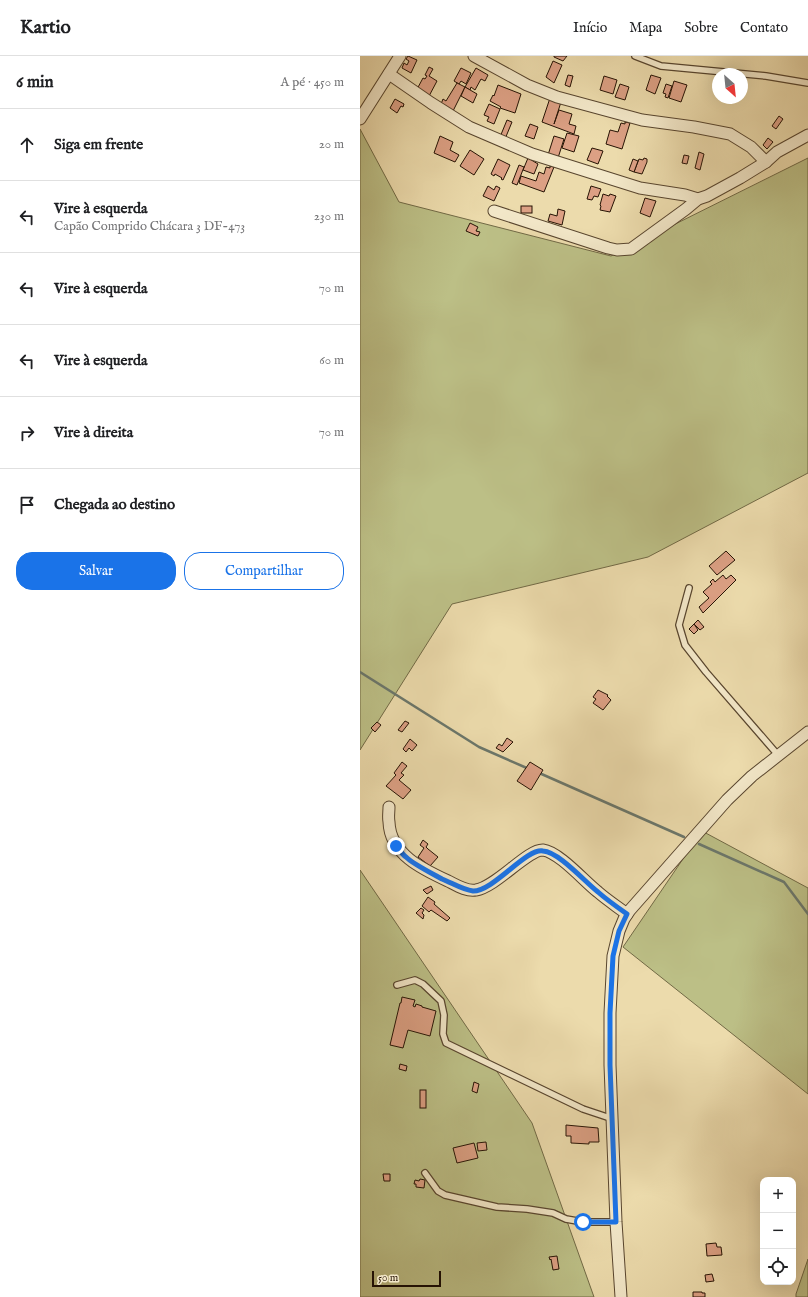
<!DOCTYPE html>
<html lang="pt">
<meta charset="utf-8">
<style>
:root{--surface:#fff;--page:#f6f6f6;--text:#202124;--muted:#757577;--line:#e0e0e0;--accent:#1a73e8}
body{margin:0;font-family:"IM FELL English",serif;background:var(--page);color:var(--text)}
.controls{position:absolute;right:12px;bottom:12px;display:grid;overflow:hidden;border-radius:8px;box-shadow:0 4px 16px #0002}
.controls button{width:36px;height:36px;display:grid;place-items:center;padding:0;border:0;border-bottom:1px solid var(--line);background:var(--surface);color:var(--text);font:20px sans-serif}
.compass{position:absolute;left:352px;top:12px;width:36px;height:36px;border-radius:50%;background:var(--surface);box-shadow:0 4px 16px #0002;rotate:153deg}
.scale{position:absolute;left:12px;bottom:10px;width:69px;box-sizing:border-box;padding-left:4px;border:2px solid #261304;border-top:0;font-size:11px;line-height:14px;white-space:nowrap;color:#261304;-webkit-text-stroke:3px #f3e8c9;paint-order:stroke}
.stop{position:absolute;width:12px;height:12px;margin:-9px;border:3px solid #1a73e8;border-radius:50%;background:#fff}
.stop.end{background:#1a73e8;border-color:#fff;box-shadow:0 1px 4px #0008}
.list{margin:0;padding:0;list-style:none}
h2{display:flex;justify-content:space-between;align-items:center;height:52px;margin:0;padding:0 16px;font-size:17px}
h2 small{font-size:13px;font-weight:400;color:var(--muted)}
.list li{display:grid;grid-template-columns:26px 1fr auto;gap:12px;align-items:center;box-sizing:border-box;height:72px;padding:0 16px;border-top:1px solid var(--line)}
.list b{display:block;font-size:15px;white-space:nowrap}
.list p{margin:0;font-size:13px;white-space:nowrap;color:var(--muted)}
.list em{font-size:13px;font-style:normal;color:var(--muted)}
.actions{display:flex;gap:8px;padding:12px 16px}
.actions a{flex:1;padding:9px 0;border:1px solid var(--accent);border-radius:16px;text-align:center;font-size:14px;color:var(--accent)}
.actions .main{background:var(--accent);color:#fff}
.icon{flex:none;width:22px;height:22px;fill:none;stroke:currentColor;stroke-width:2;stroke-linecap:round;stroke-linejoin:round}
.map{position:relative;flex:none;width:448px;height:1241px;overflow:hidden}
header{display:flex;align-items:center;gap:24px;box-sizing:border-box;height:56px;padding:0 20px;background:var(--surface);border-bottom:1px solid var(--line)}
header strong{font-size:19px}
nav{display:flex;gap:22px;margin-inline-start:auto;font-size:14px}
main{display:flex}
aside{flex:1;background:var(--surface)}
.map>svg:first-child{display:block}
</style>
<header>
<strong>Kartio</strong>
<nav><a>Início</a><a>Mapa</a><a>Sobre</a><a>Contato</a></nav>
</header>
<main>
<aside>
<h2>6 min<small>A pé · 450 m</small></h2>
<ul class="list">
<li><svg class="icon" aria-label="ahead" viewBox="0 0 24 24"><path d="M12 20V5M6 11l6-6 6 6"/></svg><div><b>Siga em frente</b></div><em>20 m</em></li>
<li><svg class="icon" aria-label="left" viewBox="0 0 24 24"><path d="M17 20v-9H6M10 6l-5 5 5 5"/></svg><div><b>Vire à esquerda</b><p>Capão Comprido Chácara 3 DF-473</p></div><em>230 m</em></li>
<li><svg class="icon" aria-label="left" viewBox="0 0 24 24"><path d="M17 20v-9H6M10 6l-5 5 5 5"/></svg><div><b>Vire à esquerda</b></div><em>70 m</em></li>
<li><svg class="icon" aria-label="left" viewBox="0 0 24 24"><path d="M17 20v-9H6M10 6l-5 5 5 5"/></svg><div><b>Vire à esquerda</b></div><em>60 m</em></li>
<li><svg class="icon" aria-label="right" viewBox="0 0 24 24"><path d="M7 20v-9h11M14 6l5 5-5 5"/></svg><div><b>Vire à direita</b></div><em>70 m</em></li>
<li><svg class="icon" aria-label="arrive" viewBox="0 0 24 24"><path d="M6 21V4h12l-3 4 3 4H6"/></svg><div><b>Chegada ao destino</b></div></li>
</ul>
<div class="actions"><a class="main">Salvar</a><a>Compartilhar</a></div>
</aside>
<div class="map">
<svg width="448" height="1241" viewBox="0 0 448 1241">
<rect width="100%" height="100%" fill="#ecdbac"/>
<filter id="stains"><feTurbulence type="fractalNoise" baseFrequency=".005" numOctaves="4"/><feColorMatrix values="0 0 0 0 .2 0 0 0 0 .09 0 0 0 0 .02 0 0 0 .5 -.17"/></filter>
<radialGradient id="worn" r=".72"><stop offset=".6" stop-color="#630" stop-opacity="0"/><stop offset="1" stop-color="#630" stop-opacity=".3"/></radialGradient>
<g fill="#bcbf86" stroke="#716945">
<path d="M0,73l39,73 212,54 197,-98v315l-160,84 -196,47 -92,146z"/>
<path d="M342,775l106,57v206l-185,-147z"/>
<path d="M0,814l172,253 62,174h-234z"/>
<path d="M448,1203v38h-12v-3z"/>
</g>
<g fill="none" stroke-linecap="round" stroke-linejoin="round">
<g stroke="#6b776b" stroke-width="2.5">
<path d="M0,616l119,75 50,22"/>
<path d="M177,716l147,65"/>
<path d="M339,788l85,38 24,32"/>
</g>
</g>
<g fill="#dca084" stroke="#261304">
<path d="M48,0l9,4 -6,13 -9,-5 2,-5 3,2 2,-4 -3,-2z"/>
<path d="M194,0h13l-4,5 -9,-4z"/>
<path d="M193,5l9,4 -8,18 -8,-6z"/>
<path d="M69,11l4,2 -4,7 8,5 -9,17 -12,-7 7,-13 2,1 2,-3 -2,-1z"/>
<path d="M101,12l10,5 -5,11 -5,-3 -2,3 -5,-3z"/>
<path d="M116,12l12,7 -3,6 -4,-2 -6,11 -4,-3 -1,3 -5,-3z"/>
<path d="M208,19l5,1 -3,11 -5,-2z"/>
<path d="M291,19l10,3 -6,16 -9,-4z"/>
<path d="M244,20l13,4 -4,14 -13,-4z"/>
<path d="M314,25l13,4 -6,17 -12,-4z"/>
<path d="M97,27l8,4 -12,24 -12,-7 2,-5 3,2z"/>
<path d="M260,28l9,3 -4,13 -10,-3z"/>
<path d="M306,28l6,2 -4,12 -3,-1 1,-3 -3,-1z"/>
<path d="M138,29l23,9 -6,19 -15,-5 1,-1 -11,-6 3,-6 1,1z"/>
<path d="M105,31l12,7 -4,9 -12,-7z"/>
<path d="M190,42l11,4 -7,22 5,-14 13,4 -3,10 7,2 -2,8 -32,-12z"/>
<path d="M35,43l9,5 -1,3 -2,-1 -4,7 -7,-5z"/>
<path d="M129,48l11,5 -6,15 -7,-3 2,-4 -5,-2z"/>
<path d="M419,60l4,3 -7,10 -4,-3z"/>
<path d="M147,64l5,2 -7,17 -5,-2z"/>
<path d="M265,66l5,1 -8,26 -16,-5 4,-14 8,2 3,-9 4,1z"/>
<path d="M170,68l8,3 -4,12 -9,-3z"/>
<path d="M207,77l12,3 -5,16 -12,-4z"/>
<path d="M80,80l13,6 -3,8 9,5 -4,7 -21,-9z"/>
<path d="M194,80l10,3 -6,19 -10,-3z"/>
<path d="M408,82l5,4 -6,7 -4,-4z"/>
<path d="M232,92l11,3 -5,13 -11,-4z"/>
<path d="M110,94l14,9 -10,16 -14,-9z"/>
<path d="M339,96l5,2 -4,16 -5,-2z"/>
<path d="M324,99l5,1 -2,8 -5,-1z"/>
<path d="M168,102l10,6 -4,10 -11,-4z"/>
<path d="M284,102l3,1v3l-5,12 -8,-2 5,-13 4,1z"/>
<path d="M138,103l12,6 -7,15 -2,-1 1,-1 -7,-4 -1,2 -3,-2z"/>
<path d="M273,103l5,2 -4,11 -5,-2z"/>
<path d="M159,109l5,2 -7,18 -5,-2z"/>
<path d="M190,110l4,1 -10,25 -25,-9 2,-7 15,5 3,-9 5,2 2,-7 4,1z"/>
<path d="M128,130l6,4 2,-4 4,2 -6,13 -11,-5z"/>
<path d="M231,130l10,3 -3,8 -4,-1 -2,4 -5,-1z"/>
<path d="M243,138l6,2 1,-2 6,2 -6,16 -10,-2 1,-4 -1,-1z"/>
<path d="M285,142l11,3 -6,16 -10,-4z"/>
<rect x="161" y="150" width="11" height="7"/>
<path d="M198,153l7,2 -3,14 -14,-4 2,-7 7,2z"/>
<path d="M110,167l8,4 -2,4 4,1 -2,4 -12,-5z"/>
<path d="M366,495l9,9 -18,15 -8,-9z"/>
<path d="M363,519l3,4 5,-4 5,5 -33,33 -4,-6 10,-9 -6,-6 9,-8 -2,-2 3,-3 2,3z"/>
<path d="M338,564l6,7 -4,3 -6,-6z"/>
<path d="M334,568l4,6 -4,4 -5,-5z"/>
<path d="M238,634l10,5 -1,1 4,4 -8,10 -10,-7 3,-4 -3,-2z"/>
<path d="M45,665l4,2 -7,9 -4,-2z"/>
<path d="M17,666l4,3 -6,7 -4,-4z"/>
<path d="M147,682l6,4 -10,10 -7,-4 3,-4 3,2z"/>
<path d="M50,683l7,6 -5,6 -3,-3 -3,4 -3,-3z"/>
<path d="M42,706l5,4 -6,7 3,2 -5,5 12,10 -8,9 -17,-13 10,-11 -2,-2z"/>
<path d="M170,706l13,8 -12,20 -14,-9z"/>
<path d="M63,784l5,4 -2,3 2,2 10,8 -8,9 -12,-9 6,-9 -4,-3z"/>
<path d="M71,830l2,4 -6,4 -4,-4z"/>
<path d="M68,841l7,5 -1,2 16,14 -3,3 -16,-11 -2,2 -7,-6z"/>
<path d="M61,852l3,2 -2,3 2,2 -1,4 -7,-6z"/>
<path d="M42,941l13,3 -2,6 2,1 1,-3 6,2v1l14,4 -6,25 -22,-6 -5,18 -13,-3 10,-42h1z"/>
<path d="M40,1008l7,2 -1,5 -7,-2z"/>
<path d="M114,1026l5,2 -2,9 -5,-2z"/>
<rect x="60" y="1034" width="6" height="18"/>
<path d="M206,1069l32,3 1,14h-10v2l-18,-1v-7h-5z"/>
<path d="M126,1086l1,8 -9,1 -1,-8z"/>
<path d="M114,1087l4,15 -21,5 -4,-15z"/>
<path d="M23,1118h7v7h-6z"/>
<path d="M60,1123l5,1 -1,8 -8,-1v-3h-2l1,-4 4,1z"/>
<path d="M356,1187l1,4h4l1,8 -15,1 -1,-12z"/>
<path d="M197,1200l2,13 -6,1 -2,-11 -1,1 -1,-3z"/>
<path d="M352,1218l2,7 -8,1 -1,-7z"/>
<path d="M333,1236h9v1h3v4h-12z"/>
</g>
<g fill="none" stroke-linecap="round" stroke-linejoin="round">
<g stroke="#58452e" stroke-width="8">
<g id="lane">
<path d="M275,0l26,10 105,10 42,7"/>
<path d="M329,532l-10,37 6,20 21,27 72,83"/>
<path d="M37,929l18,-5 8,4 18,17 3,14 -1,19 3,9 137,66 30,10"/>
<path d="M65,1117l13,18 7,4 52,12 30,2 26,4 13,6 17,3h33"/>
</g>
</g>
<g stroke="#58452e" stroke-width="13">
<g id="street">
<path d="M114,0l53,29 30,12 85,23 52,7 36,7 21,13 15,15"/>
<path d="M29,18l42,29 38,24 63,27 108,34 45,7 13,4"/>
<path d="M0,63l40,-63"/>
<path d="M134,155l114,37 9,2 14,-1 55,-40 12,-10 9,-3 33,-18 26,-16 11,-10 31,-17"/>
<path d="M29,751c0,5 -1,10 0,15 1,32 33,47 59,59 8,4 19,11 28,9 20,-3 52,-41 67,-40 16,2 42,32 55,42 9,8 20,15 29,22"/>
<path d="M261,1241l-5,-75 -6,-157v-52l3,-57 6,-25 5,-12 6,-9 97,-110 25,-24 56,-44"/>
</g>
</g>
<use href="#lane" stroke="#f3e8c9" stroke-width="5.5"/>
<use href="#street" stroke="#f3e8c9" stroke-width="11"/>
</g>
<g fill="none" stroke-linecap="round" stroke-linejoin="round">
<path stroke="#1a73e8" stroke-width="5" d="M36,790c3,3 6,8 10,11 7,7 27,17 36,22 10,4 21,11 31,12 21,0 53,-43 70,-40 16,1 42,31 55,41 9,8 19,15 29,22l-8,17 -6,25 -3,57v52l6,157h-33"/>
</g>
<rect width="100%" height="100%" filter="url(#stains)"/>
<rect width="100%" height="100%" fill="url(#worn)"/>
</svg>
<div class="controls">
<button>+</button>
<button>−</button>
<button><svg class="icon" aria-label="locate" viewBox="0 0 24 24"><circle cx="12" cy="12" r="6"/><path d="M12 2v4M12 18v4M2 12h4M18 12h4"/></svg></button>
</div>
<svg class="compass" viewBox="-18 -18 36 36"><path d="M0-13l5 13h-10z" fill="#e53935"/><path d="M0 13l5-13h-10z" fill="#757577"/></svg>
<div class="scale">50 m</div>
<div class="stop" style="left:223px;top:1166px"></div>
<div class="stop end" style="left:36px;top:790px"></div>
</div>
</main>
